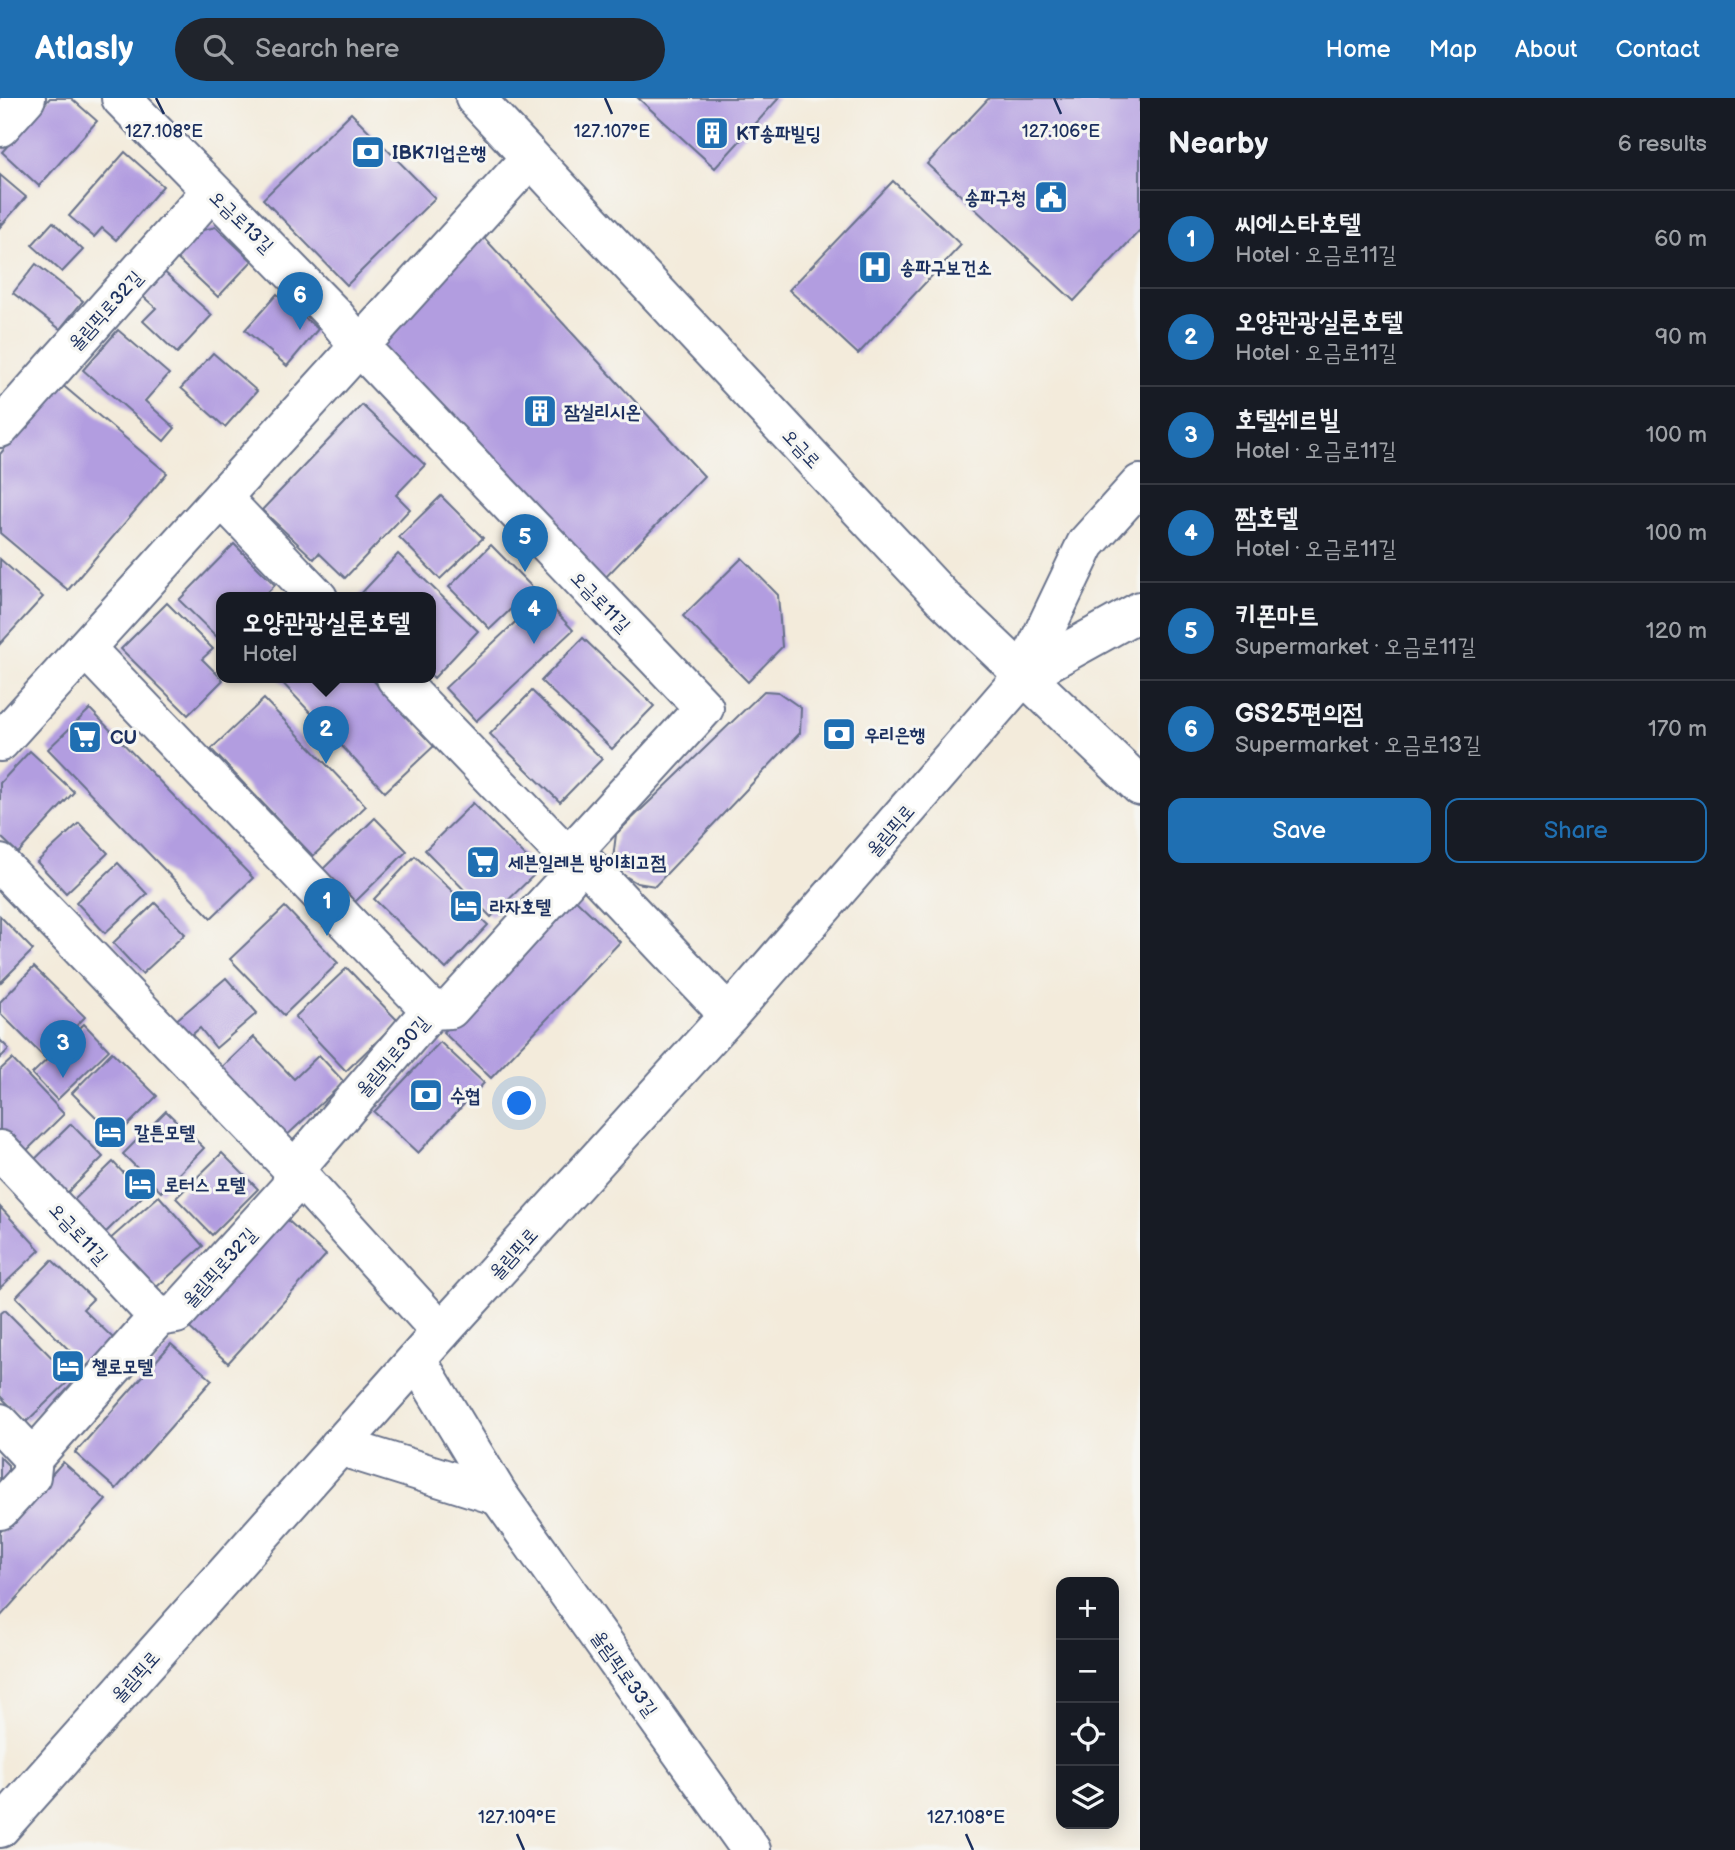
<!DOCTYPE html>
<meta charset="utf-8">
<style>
:root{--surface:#171b24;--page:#20242c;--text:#f1f3f6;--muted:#9ea1a6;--line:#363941;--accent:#1f6fb2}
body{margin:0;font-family:"Balsamiq Sans","Poor Story",sans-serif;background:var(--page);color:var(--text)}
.controls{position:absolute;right:21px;bottom:21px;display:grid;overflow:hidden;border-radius:14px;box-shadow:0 4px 18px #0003}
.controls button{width:63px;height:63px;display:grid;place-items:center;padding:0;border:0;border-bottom:2px solid var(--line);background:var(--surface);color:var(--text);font:35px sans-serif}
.you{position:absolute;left:520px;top:1006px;width:24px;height:24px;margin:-18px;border:5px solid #fff;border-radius:50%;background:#1a73e8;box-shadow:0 0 0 10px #1a73e833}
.badge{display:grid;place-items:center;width:46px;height:46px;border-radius:50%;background:var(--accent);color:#fff;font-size:23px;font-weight:700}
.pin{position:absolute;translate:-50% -58px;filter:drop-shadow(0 2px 4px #0008)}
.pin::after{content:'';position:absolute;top:37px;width:24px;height:21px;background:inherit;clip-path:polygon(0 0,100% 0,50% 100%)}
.popup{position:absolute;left:216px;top:494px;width:220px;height:91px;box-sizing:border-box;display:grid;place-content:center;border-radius:14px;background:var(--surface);filter:drop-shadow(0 2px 5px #0005);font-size:23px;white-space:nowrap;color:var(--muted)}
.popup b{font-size:26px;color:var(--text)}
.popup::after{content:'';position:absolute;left:50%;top:100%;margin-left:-14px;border:14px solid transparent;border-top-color:var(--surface)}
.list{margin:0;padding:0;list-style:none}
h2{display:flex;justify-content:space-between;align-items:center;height:91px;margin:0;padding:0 28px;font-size:30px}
h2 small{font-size:23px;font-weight:400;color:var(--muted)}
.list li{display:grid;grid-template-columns:46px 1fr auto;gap:21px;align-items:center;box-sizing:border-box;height:98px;padding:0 28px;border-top:2px solid var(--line)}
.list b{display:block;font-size:26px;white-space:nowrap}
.list p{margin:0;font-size:23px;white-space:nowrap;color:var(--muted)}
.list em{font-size:23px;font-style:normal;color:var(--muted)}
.actions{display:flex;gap:14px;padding:21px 28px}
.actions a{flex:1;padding:16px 0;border:2px solid var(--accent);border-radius:14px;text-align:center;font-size:24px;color:var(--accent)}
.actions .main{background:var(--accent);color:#fff}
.icon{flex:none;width:38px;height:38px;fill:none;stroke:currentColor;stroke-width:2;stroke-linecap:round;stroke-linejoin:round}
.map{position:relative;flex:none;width:1140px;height:1752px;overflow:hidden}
header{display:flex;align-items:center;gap:42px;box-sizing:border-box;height:98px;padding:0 35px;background:var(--accent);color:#fff}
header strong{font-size:33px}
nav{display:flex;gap:38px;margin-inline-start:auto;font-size:24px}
.search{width:490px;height:63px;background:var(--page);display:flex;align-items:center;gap:18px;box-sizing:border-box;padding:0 24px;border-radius:38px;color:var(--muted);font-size:26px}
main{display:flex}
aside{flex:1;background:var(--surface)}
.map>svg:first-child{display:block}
</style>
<header>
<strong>Atlasly</strong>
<div class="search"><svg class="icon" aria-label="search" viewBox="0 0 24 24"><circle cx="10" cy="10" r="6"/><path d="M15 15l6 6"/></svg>Search here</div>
<nav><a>Home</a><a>Map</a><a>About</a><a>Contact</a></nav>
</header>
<main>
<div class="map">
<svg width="1140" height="1752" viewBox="0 0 1140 1752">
<rect width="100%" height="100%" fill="#f6f6f2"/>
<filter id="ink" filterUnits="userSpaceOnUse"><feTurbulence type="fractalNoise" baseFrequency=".0143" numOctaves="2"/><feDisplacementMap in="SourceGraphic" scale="14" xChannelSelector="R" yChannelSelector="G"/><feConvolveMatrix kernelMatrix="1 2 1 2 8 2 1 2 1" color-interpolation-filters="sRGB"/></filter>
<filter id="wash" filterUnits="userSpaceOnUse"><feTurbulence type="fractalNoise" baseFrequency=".00686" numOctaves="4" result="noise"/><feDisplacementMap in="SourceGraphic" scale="28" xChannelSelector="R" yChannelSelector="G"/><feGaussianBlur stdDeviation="1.57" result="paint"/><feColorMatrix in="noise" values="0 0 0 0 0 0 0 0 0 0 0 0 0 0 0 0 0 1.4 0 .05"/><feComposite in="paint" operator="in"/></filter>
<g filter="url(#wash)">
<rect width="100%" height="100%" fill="#f3ebdb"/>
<g id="blocks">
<g fill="#b29de0">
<path d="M50,0h21l26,23 -58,65 -37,-34z"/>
<path d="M638,0h141l-64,70z"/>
<path d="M989,0h151v132l-66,71 -147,-137z"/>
<path d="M351,15l84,85 -88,87 -84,-86z"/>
<path d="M125,54l38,34 -47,54 -14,-12 -8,9 -25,-21z"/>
<path d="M0,77l26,22 -26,30z"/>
<path d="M893,83l68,64 -103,109 -69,-64z"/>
<path d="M53,124l30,28 -21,22 -30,-27z"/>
<path d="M216,129l36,34 -34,36 -45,-42 21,-23z"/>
<path d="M477,132l227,246 -105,108 -224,-238z"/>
<path d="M36,166l47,37 -23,28 -47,-36z"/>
<path d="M161,171l51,46 -35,38 -34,-32 13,-13 -17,-15z"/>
<path d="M277,196l41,35 -31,37 -42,-36z"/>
<path d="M118,232l51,44 -24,27 30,27 -11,13 -81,-71z"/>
<path d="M213,255l44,38 -32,36 -44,-39z"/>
<path d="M60,285l107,90 -99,117 -68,-57v-79z"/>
<path d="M362,307l63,60 -29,30 14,14 -65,69 -26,-25 -5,6 -52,-49z"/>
<path d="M441,398l42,42 -43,41 -41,-42z"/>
<path d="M234,446l41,41 -13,13h-41v43l-42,-41z"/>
<path d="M491,447l42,43 -43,41 -41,-42z"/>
<path d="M398,456l80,77 -44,47 -3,-3v-77h-74z"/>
<path d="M742,460l36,37 4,52 -34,35 -65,-66z"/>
<path d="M0,461l43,38 -43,47z"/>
<path d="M542,499l31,33 -97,91 -31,-33z"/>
<path d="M167,505l46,46 -11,10 21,21 -35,35 -67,-66z"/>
<path d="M583,540l71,68 -42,43 -71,-68z"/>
<path d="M278,580h93l63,68 -49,46z"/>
<path d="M532,593l70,68 -42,43 -70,-68z"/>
<path d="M764,593l14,1 23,16 -1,25 -145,153 -18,-3 -15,-9 -9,-15 3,-25z"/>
<path d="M264,601l102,107 -53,50 -102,-107z"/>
<path d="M90,611l163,169 -42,40 -163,-169z"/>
<path d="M30,653l44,41 -56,61 -18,-17v-53z"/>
<path d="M473,705l66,67 -48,47 -66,-67z"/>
<path d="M375,720l32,33 -52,51 -32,-33z"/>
<path d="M79,725l29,30 -42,40 -29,-31z"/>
<path d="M415,758l73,69 -42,44 -72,-70z"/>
<path d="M118,765l29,31 -42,39 -29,-31z"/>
<path d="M572,798l48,46 -129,136 -48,-46z"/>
<path d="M155,805l30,31 -43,40 -29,-31z"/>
<path d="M285,809l53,56 -54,52 -54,-56z"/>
<path d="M0,818l33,34 -33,33z"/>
<path d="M34,869l51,50 -40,41 -45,-45v-11z"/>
<path d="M347,870l51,53 -52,50 -51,-54z"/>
<path d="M226,880l31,35 -41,35 -16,-20 -12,10 -14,-16z"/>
<path d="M84,926l25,26 -52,50 -25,-26z"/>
<path d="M254,939l40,42 25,-24 25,27 -62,58 -65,-68z"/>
<path d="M0,942l9,9 -9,9z"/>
<path d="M440,944l44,41 -66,70 -44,-41z"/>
<path d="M112,954l45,44 -41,41 -44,-44z"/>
<path d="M12,961l52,55 -43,42 -21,-22v-64z"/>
<path d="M166,1013l38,37 -43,44 -38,-38z"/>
<path d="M71,1026l32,33 -39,39 -33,-33z"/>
<path d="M222,1055l36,36 -46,46 -36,-37z"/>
<path d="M113,1064l31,33 -39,38 -32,-32z"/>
<path d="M159,1098l44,50 -51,45 -44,-50z"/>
<path d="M0,1109l40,43 -40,38z"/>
<path d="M282,1117l44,40 -98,108 -44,-40z"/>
<path d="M52,1162l41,39 -10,10 31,30 -28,28 -70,-70z"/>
<path d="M5,1212l67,68 -46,44 -26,-26v-82z"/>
<path d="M171,1246l41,36 -96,109 -41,-36z"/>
<path d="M0,1359l8,8v19l-8,7z"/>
<path d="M63,1364l43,38 -106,117v-85z"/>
</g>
</g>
</g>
<g filter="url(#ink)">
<use href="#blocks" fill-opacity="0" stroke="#67718a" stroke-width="2"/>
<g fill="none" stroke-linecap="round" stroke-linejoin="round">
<g stroke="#67718a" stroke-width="42">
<g id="minor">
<path d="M0,29l26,-29"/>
<path d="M0,330l211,-237"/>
<path d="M222,400l96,100"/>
<path d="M86,551l345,361"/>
<path d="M396,580l172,179 18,7 143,151"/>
<path d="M0,644l530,-584"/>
<path d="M0,766l294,306 147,162"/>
<path d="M0,1052l158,167"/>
<path d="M417,1262l82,136 252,354"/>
<path d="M0,1325l33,35"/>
<path d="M339,1348l160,50"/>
<path d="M0,1412l31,-34 2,-18 125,-141 18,-3 114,-126 4,-18 137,-160 19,-1 117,-129 1,-23 136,-149 -344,-361 -25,-31 -214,-218"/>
</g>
</g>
<g stroke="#67718a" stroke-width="42">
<g id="major">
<path d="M475,0l468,500 197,188"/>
<path d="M1023,578l117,-65"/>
<path d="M0,1730l441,-496 288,-317 294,-339 63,-132 54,-60"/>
</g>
</g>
<use href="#minor" stroke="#fff" stroke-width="38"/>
<use href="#major" stroke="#fff" stroke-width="38"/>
</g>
</g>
<path fill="none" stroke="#1b2f5e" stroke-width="2.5" d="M156,0l8,16M605,0l7,16M1054,0l7,16M517,1736l7,16M966,1736l7,16"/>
<defs>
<g id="building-square" transform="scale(1.75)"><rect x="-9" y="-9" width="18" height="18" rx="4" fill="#1f6fb2" stroke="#f6f6f2"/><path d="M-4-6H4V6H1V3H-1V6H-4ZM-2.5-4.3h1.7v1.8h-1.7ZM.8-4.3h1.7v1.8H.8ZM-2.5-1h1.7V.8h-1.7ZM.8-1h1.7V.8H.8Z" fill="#fff"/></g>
<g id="bank-square" transform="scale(1.75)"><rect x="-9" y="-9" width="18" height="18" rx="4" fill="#1f6fb2" stroke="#f6f6f2"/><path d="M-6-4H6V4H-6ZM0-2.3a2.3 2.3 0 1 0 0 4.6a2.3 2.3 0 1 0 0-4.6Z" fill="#fff"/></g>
<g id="civic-square" transform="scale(1.75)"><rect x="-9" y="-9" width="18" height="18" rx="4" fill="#1f6fb2" stroke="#f6f6f2"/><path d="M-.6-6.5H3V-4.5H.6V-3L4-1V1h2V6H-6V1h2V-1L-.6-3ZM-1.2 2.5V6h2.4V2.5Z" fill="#fff"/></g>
<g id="hospital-square" transform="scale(1.75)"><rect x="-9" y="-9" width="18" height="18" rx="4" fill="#1f6fb2" stroke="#f6f6f2"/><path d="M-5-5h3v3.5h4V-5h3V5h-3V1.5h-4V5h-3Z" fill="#fff"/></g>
<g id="supermarket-square" transform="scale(1.75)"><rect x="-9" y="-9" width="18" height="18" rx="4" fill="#1f6fb2" stroke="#f6f6f2"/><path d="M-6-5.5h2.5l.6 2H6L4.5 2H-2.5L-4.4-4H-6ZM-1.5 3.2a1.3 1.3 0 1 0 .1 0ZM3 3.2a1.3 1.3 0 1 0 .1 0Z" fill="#fff"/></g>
<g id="hotel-square" transform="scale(1.75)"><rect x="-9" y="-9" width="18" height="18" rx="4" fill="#1f6fb2" stroke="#f6f6f2"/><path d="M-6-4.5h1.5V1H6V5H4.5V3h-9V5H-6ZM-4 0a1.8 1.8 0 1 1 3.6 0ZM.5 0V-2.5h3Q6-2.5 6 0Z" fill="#fff"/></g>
</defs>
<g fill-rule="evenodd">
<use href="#building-square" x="712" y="35"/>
<use href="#bank-square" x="368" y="54"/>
<use href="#civic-square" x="1051" y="99"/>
<use href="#hospital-square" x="875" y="169"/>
<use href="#building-square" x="540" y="313"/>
<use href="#bank-square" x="839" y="636"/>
<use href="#supermarket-square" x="85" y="639"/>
<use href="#supermarket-square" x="483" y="764"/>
<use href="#hotel-square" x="466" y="808"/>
<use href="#bank-square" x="426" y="997"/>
<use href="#hotel-square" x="110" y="1034"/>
<use href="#hotel-square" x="140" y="1086"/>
<use href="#hotel-square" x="68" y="1268"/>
</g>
<g text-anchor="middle" stroke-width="6" stroke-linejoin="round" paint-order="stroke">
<g font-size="19" font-weight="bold" fill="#1b2f5e" stroke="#f6f6f2" text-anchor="start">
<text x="736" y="42">KT송파빌딩</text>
<text x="392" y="61">IBK기업은행</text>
<text x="1026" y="106" text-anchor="end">송파구청</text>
<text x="900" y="176">송파구보건소</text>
<text x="564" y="320">잠실리시온</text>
<text x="864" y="643">우리은행</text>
<text x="110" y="646">CU</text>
<text x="508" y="771">세븐일레븐 방이최고점</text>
<text x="490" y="815">라자호텔</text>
<text x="450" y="1004">수협</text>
<text x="134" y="1041">칼튼모텔</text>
<text x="164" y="1093">로터스 모텔</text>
<text x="92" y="1275">첼로모텔</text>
</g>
<g font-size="19" fill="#1b2f5e" stroke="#f6f6f2">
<text transform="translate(242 123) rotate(44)" y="7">오금로13길</text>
<text transform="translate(105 212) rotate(-48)" y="7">올림픽로32길</text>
<text transform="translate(802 350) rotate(47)" y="7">오금로</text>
<text transform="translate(601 503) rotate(46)" y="7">오금로11길</text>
<text transform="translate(890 732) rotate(-49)" y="7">올림픽로</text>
<text transform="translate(392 958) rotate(-49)" y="7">올림픽로30길</text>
<text transform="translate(79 1135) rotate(47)" y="7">오금로11길</text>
<text transform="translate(513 1155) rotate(-48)" y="7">올림픽로</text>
<text transform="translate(219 1169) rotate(-48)" y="7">올림픽로32길</text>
<text transform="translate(625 1575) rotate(55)" y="7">올림픽로33길</text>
<text transform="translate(135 1578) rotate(-48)" y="7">올림픽로</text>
</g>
</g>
<g font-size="18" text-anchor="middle" fill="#1b2f5e" stroke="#f6f6f2" stroke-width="6" stroke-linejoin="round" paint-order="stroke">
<text x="164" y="39">127.108°E</text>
<text x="612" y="39">127.107°E</text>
<text x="1061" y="39">127.106°E</text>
<text x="517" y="1725">127.109°E</text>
<text x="966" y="1725">127.108°E</text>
</g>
</svg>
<div class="controls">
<button>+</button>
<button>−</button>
<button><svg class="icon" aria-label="locate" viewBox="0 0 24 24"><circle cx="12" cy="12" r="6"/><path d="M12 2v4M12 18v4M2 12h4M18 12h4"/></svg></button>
<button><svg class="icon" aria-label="layers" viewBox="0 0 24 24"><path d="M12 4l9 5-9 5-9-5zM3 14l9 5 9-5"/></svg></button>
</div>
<div class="you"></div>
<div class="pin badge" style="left:327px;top:838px">1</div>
<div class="pin badge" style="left:326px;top:666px">2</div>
<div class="popup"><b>오양관광실론호텔</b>Hotel</div>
<div class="pin badge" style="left:63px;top:980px">3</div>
<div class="pin badge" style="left:534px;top:546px">4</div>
<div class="pin badge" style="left:525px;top:474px">5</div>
<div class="pin badge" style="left:300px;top:232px">6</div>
</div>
<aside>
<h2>Nearby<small>6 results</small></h2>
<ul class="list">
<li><span class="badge">1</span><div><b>씨에스타호텔</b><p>Hotel · 오금로11길</p></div><em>60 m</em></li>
<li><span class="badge">2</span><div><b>오양관광실론호텔</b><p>Hotel · 오금로11길</p></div><em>90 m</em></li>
<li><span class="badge">3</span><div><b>호텔쉐르빌</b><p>Hotel · 오금로11길</p></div><em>100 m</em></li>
<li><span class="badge">4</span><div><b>짬호텔</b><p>Hotel · 오금로11길</p></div><em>100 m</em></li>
<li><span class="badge">5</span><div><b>키폰마트</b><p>Supermarket · 오금로11길</p></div><em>120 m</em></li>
<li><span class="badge">6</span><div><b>GS25편의점</b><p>Supermarket · 오금로13길</p></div><em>170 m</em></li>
</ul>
<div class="actions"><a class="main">Save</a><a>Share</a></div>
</aside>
</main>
